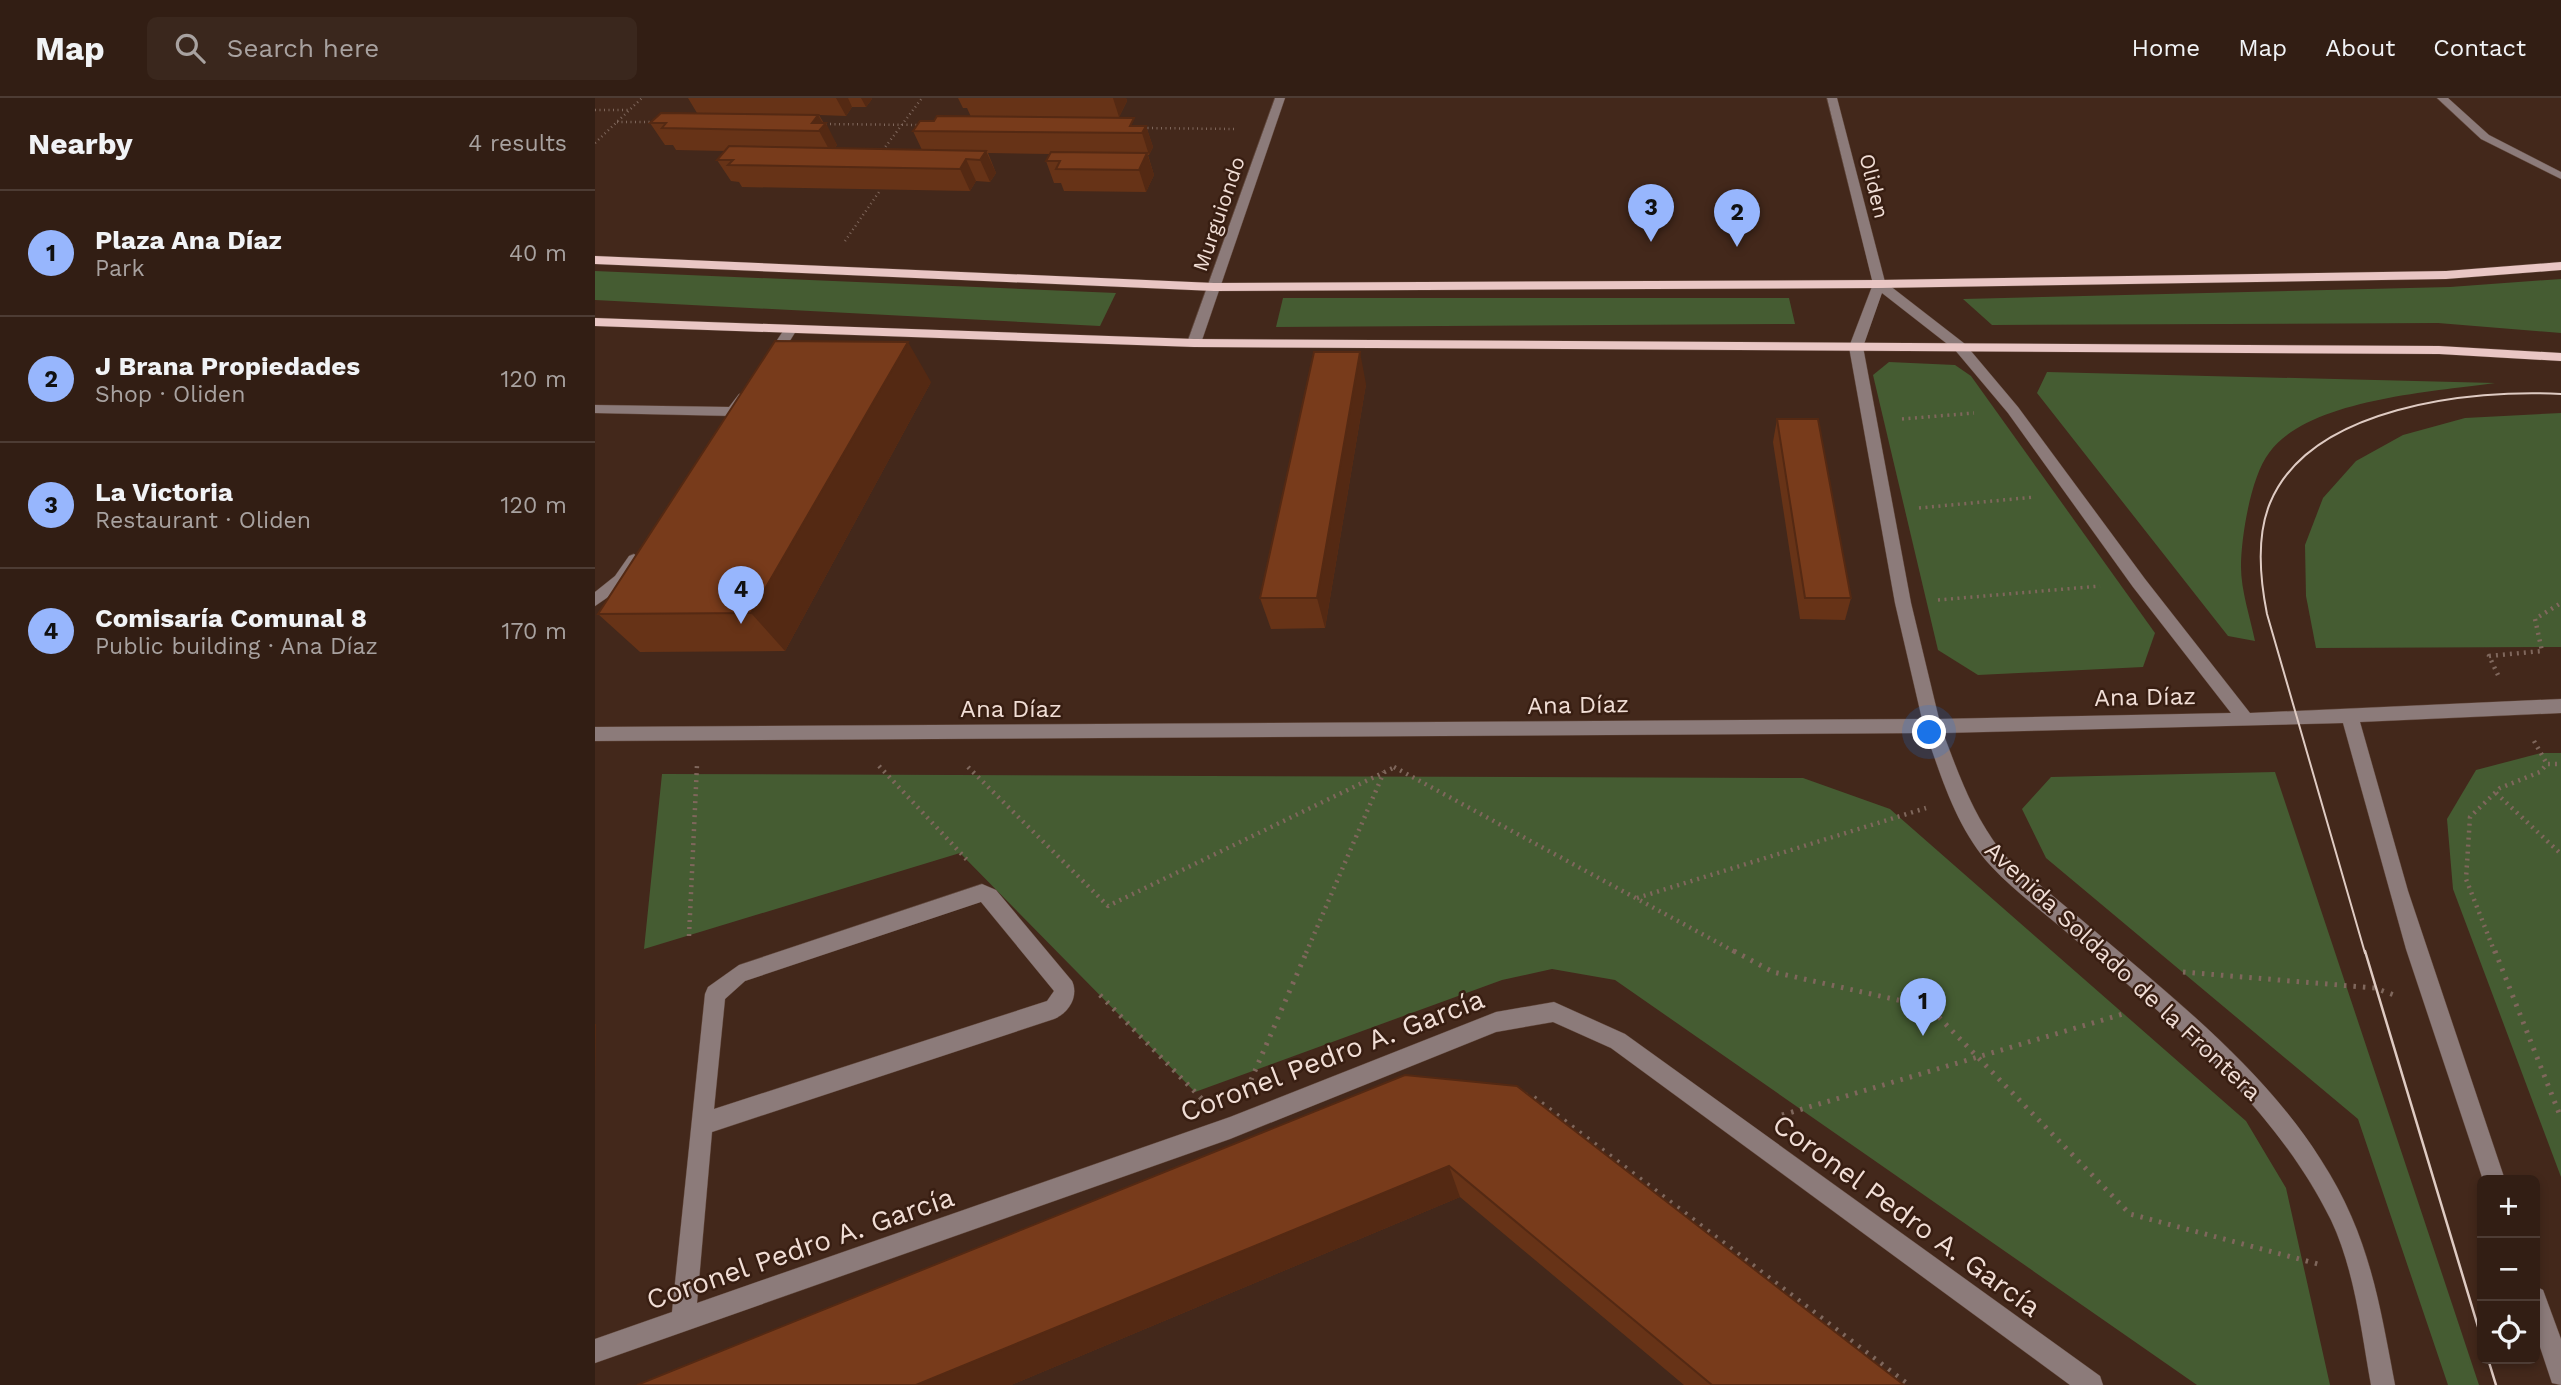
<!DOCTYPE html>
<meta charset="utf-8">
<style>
:root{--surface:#321e14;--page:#3a271d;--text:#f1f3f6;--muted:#a8a2a0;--line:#4d3c34;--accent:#97b6fd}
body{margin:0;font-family:"Work Sans",sans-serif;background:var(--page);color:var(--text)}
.controls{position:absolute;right:21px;bottom:21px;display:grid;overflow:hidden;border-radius:10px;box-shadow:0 4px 10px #0003}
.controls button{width:63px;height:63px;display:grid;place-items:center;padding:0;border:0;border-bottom:2px solid var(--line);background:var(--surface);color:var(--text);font:35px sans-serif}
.you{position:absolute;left:1335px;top:635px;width:24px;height:24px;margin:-18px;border:5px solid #fff;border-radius:50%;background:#1a73e8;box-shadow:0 0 0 10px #1a73e833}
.badge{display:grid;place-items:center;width:46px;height:46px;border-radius:50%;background:var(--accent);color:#111;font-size:23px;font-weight:700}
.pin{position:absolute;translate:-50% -58px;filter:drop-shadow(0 2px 4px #0008)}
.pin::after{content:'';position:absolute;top:37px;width:24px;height:21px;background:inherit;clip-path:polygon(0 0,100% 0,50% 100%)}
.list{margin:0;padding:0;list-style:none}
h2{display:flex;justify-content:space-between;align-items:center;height:91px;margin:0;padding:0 28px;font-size:30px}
h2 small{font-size:23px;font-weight:400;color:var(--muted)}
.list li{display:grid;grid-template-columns:46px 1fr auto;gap:21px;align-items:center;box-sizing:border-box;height:126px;padding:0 28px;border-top:2px solid var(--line)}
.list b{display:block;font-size:26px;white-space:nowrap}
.list p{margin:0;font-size:23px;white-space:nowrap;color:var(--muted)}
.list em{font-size:23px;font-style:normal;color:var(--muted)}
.icon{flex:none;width:38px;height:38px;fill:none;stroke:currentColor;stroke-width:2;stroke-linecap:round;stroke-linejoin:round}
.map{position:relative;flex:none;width:1966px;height:1287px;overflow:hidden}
header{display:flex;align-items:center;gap:42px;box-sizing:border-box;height:98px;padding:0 35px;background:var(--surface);border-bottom:2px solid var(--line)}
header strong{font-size:33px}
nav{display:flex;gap:38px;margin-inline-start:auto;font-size:24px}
.search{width:490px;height:63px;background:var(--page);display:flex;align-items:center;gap:18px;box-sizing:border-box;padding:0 24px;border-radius:10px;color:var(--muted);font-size:26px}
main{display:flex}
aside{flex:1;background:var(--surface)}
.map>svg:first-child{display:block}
</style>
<header>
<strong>Map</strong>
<div class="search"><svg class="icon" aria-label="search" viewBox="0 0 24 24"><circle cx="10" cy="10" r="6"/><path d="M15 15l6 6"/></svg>Search here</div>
<nav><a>Home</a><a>Map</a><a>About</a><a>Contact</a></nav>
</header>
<main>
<aside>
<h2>Nearby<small>4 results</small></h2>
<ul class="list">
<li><span class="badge">1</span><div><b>Plaza Ana Díaz</b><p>Park</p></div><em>40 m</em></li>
<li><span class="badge">2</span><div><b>J Brana Propiedades</b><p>Shop · Oliden</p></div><em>120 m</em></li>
<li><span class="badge">3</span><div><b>La Victoria</b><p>Restaurant · Oliden</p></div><em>120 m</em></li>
<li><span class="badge">4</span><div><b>Comisaría Comunal 8</b><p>Public building · Ana Díaz</p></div><em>170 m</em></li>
</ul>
</aside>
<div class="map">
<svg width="1966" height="1287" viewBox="0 0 1966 1287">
<rect width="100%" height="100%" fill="#43281b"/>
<g fill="#455c32">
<path d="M0,173l521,22 -16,33 -505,-26z"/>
<path d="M1966,181v54l-123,-10 -446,2 -29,-26 487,-12z"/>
<path d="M688,200h506l6,26 -519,3z"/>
<path d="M1294,264l66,3 16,11 184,257 -12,34 -165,8 -40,-25 -65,-275z"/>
<path d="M1452,274l448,11c-63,9 -187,16 -226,70 -18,23 -28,84 -28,114 0,23 9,50 14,74l-27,-5 -191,-243z"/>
<path d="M1966,315v234l-245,1 -10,-52 -1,-51 18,-47 33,-37 47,-26 62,-17z"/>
<path d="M1946,655h20v424l-108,-288 -6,-70 29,-49z"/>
<path d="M1680,674l204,613h-31l-90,-266 -312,-261 -24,-49 29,-32z"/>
<path d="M67,676l1141,4 87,31 356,312 40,67 44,197h-133l-582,-405 -63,-11 -50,11 -307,112 -235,-239 -316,96z"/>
</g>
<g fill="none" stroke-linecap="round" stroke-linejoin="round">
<g stroke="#5f4539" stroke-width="1">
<g id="minor">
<path d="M680,0h10l-84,245 -2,3h-10l-2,-3z"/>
<path d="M1232,0h10l48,184 80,62 53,63 127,172 105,134 311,-14v14l-201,9 48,169 97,289h-22l-77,-231 -63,-226 -400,10c16,42 30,82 58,118 8,10 19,17 28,25 20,17 41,34 61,51 82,70 173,141 231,233 48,74 58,141 74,225h-24c-10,-55 -16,-114 -40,-165 -57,-116 -164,-202 -260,-284 -26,-23 -57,-45 -80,-70 -34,-37 -49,-87 -65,-133l-1331,8v-14l1327,-8 -27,-116 -46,-256 24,-63zM1287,195l73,57 53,63 125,174 98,126 -292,6 -28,-116 -48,-256z"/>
<path d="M1842,0h11l41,37 72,37v7l-80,-40z"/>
<path d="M195,229l6,4 -20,32 -5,1 -5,-1 -2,-3 21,-32z"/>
<path d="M149,295l7,4 -13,18 -5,1 -138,-3v-8l134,2 10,-13z"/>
<path d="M39,456l8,6 -15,24 -32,22v-14l20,-16 14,-20z"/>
<path d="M387,786l14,6 76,91c7,15 -3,32 -18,38l-342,113 -15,171 533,-186 266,-105 58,-10 71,32 475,342 3,9h-33l-459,-337 -58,-26 -57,10 -266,107 -635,224v-24l77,-27 33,-318 3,-7 31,-22zM386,804l73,89 -7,10 -333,108 11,-110 20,-18z"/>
<path d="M1940,1188l8,4 18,49v46l-9,-2 -17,-51z"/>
</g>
</g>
<g stroke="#5f4539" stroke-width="1">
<g id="major">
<path d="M0,158l619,27 665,-3 567,-9 115,-9v8l-115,9 -567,9 -665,3 -619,-27z"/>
<path d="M0,220l599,21 1245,7 122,7v8l-122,-7 -1245,-7 -599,-21z"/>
</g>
</g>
<g stroke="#7f675c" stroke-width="2.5" stroke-dasharray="1 3.5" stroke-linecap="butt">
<path d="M0,12h34"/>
<path d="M22,24h38"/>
<path d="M226,26l100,1"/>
<path d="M548,30l93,1"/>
<path d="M0,45l47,-45"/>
<path d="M285,56l42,-56"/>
<path d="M250,143l34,-49"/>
</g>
<g stroke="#7f675c" stroke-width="3.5" stroke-dasharray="2 4.5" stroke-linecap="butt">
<path d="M1307,321l72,-6"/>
<path d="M1324,410l116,-11"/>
<path d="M1343,502l162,-14"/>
</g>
<g stroke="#7f675c" stroke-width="4.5" stroke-dasharray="2 5" stroke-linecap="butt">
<path d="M1903,577l-9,-19 53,-5 -7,-32 26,-16"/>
<path d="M1939,643l13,23"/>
<path d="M284,668l90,96"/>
<path d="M373,669l140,139 287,-139"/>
<path d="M799,669l343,186"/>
<path d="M1901,695l65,61"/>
<path d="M1042,800l289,-90"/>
<path d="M94,838l8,-171"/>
<path d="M711,855l78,-181"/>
<path d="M1900,855l-29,-74 4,-62 30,-29 40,-16 7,-8h14"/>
</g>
<g stroke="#7f675c" stroke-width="5" stroke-dasharray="2.5 7" stroke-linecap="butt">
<path d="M1139,853l39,21 156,35 201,207 188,50"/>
<path d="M1900,853l66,167"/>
<path d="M1588,874l192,16 19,7"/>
<path d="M505,897l102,104"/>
<path d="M656,982l56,-129"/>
<path d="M930,997l7,1 377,289"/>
<path d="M1187,1017l341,-101"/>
</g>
<use href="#minor" fill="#8c7b7a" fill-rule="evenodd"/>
<use href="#major" fill="#e9c6c4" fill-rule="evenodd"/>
<path stroke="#dfcbc3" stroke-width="2" d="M1770,855l-98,-339c-7,-35 -11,-77 3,-111 40,-97 202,-114 291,-109"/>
<g stroke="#dfcbc3" stroke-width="2.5">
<path d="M1770,853l117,389"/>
<path d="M1893,1261l8,26"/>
</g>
</g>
<g fill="#673317">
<path d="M93,0h183l1,1 -6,8h-14l-6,9 -27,-1 18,30 -2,3 87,2 -9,-19 21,-10 37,-4 -4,-9h-4l-5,-10h168l1,3 -8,16h-107l134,9 7,21 -4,8h-1l6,20 -8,17 -82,-1 -3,-8h-7l-8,-22 4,-7 -62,-1 8,20 -6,9 -14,-1 -6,10 -228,-4 -3,-5 -8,-1 -14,-21 8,-9 -49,-1 -3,-5h-8l-15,-22 47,-10z"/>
<path d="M336,284l-146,269 -145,1 -42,-38z"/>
<path d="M771,286l-41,244 -54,1 -11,-31z"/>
<path d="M1182,321l74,179 -6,22 -45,-1 -27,-177z"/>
<path d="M810,977l499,310h-220l-224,-188 -449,188h-374z"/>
</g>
<g fill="#542913">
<path d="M241,0h12l4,9 -6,9z"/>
<path d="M266,0h10l1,1 -6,8z"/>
<path d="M518,0h13l1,3 -8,16z"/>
<path d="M223,17l6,10 2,-2 11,22 -6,8 -12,-22 -7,-8z"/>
<path d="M551,28l7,21 -4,8 -7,-22z"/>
<path d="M391,53l10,22 -6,9 -10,-22z"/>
<path d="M552,55l7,22 -8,17 -7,-22z"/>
<path d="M371,61l10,22 -6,10 -10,-22z"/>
<path d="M313,244l23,40 -146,269 -34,-38z"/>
<path d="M765,254l6,32 -41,244 -8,-30z"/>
<path d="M0,926h1l-1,71z"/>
<path d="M854,1068l11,31 -449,188h-95z"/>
</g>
<g fill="#783b1b" stroke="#542913" stroke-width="2">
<path d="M66,15l157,2 -6,8h14l-7,8 -157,-3 4,-5h-16z"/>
<path d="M342,18l197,2 -4,8h16l-4,7 -229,-2 7,-10h14z"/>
<path d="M134,48l257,5 -6,9 -14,-1 -6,10 -232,-4 5,-5h-16z"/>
<path d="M456,54l96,1 -8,17 -83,-1 4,-8h-14z"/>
<path d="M180,243l133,1 -157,271 -153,1z"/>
<path d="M719,254h46l-43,246h-57z"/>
<path d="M1182,321h41l33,179h-46z"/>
<path d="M810,977l112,11 387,299h-192l-263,-219 -533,219h-279z"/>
</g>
<g text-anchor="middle" stroke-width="5" stroke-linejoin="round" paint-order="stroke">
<g font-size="21" fill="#f1ded6" stroke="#381e12">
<text transform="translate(1279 88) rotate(76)" y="7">Oliden</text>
<text transform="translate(624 116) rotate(-71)" y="7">Murguiondo</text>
</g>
<g font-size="24" fill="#f1ded6" stroke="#381e12">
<text transform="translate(1550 599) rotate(-1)" y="8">Ana Díaz</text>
<text transform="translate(983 607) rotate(-1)" y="8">Ana Díaz</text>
<text x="416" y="619">Ana Díaz</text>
<text transform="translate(1528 873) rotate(43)" y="8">Avenida Soldado de la Frontera</text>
</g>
<g font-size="28" fill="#f1ded6" stroke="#381e12">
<text transform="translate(737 957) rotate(-21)" y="10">Coronel Pedro A. García</text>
<text transform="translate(1312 1117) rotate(36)" y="10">Coronel Pedro A. García</text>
<text transform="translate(205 1150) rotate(-19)" y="10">Coronel Pedro A. García</text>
</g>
</g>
</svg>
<div class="controls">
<button>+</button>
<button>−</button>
<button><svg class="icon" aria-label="locate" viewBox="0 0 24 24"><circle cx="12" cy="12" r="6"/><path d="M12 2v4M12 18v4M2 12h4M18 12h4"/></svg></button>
</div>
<div class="you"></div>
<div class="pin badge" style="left:1328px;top:938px">1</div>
<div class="pin badge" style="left:1142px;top:149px">2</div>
<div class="pin badge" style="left:1056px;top:144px">3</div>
<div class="pin badge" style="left:146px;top:526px">4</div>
</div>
</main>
